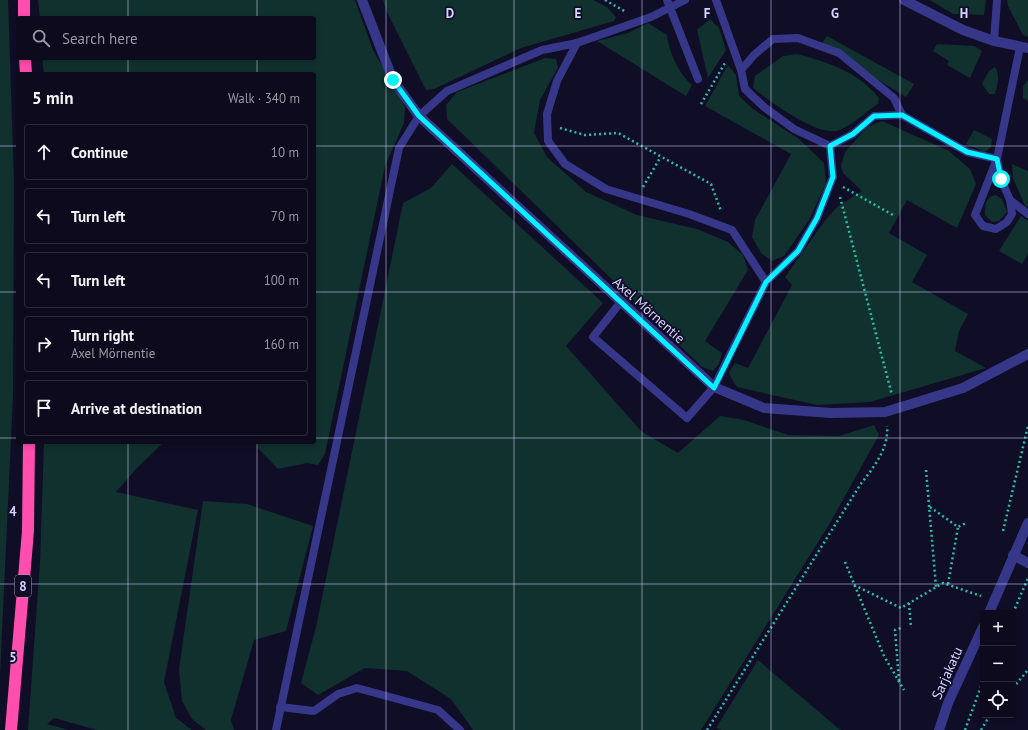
<!DOCTYPE html>
<meta charset="utf-8">
<style>
:root{--surface:#0c0a1c;--page:#151325;--text:#f1f3f6;--muted:#9a9aa3;--line:#2c2b3b}
body{margin:0;font-family:"PT Sans",sans-serif;background:var(--page);color:var(--text)}
.controls{position:absolute;right:12px;bottom:12px;display:grid;overflow:hidden;border-radius:4px;box-shadow:0 2px 6px #0003}
.controls button{width:36px;height:36px;display:grid;place-items:center;padding:0;border:0;border-bottom:1px solid var(--line);background:var(--surface);color:var(--text);font:20px sans-serif}
.stop{position:absolute;width:12px;height:12px;margin:-9px;border:3px solid #00f4fe;border-radius:50%;background:#fff}
.stop.end{background:#00f4fe;border-color:#fff;box-shadow:0 1px 4px #0008}
.list{margin:0;padding:0;list-style:none}
h2{display:flex;justify-content:space-between;align-items:center;height:52px;margin:0;padding:0 16px;font-size:17px}
h2 small{font-size:13px;font-weight:400;color:var(--muted)}
.list li{display:grid;grid-template-columns:26px 1fr auto;gap:12px;align-items:center;box-sizing:border-box;height:56px;margin:0 8px 8px;padding:0 8px;border:1px solid var(--line);border-radius:4px}
.list b{display:block;font-size:15px;white-space:nowrap}
.list p{margin:0;font-size:13px;white-space:nowrap;color:var(--muted)}
.list em{font-size:13px;font-style:normal;color:var(--muted)}
.icon{flex:none;width:22px;height:22px;fill:none;stroke:currentColor;stroke-width:2;stroke-linecap:round;stroke-linejoin:round}
.map{position:relative;flex:none;width:1028px;height:730px;overflow:hidden}
.search{position:absolute;background:var(--surface);box-shadow:0 2px 6px #0003;left:16px;top:16px;width:300px;height:44px;display:flex;align-items:center;gap:10px;box-sizing:border-box;padding:0 14px;border-radius:4px;color:var(--muted);font-size:15px}
.panel{position:absolute;background:var(--surface);box-shadow:0 2px 6px #0003;left:16px;top:72px;width:300px;height:372px;border-radius:4px}
.map>svg:first-child{display:block}
</style>
<div class="map">
<svg width="1028" height="730" viewBox="0 0 1028 730">
<rect width="100%" height="100%" fill="#100d26"/>
<g fill="#10312e">
<path d="M0,0h8l6,180 -1,216 -13,279z"/>
<path d="M38,0h317l18,50 32,57 -1,16 -19,43 -60,288 -7,11 -11,-2 -29,6 -21,-22 2,-5h55v-368h-270l-2,-16h272v-40h-274z"/>
<path d="M383,0h210l14,7 9,10 -2,4 -93,27 -87,41 -8,1 -40,-80z"/>
<path d="M930,0h56l-2,15 -31,-1z"/>
<path d="M1007,0h21v37l-5,-2 -15,-29z"/>
<path d="M710,19l9,9 7,22 -18,28 -11,-48z"/>
<path d="M648,23l19,12c2,17 12,39 25,50l-6,11 -89,-55 31,-8z"/>
<path d="M827,36l87,48 -8,13 -57,-35 -29,-16z"/>
<path d="M937,44l37,2 8,5 -12,27 -23,-13 2,-4 -16,-10z"/>
<path d="M797,54c30,8 62,18 82,44l-1,6c-13,8 -24,20 -38,26 -20,9 -71,-29 -87,-42l2,-12 28,-20z"/>
<path d="M545,58l11,1 2,9 -18,32 -6,33 13,24 39,35 51,23 60,14 31,13 15,13 5,15 -43,71 17,12 -3,11 -6,7 -11,-4 -255,-248 -1,-14 11,-13z"/>
<path d="M728,65l8,10 3,21 14,13 46,30 25,24 2,21 -17,36 -25,36 -12,5 -11,-8 -9,-16 3,-17 36,-66 -86,-48z"/>
<path d="M995,67c5,9 3,17 0,27h-6l-7,-10 7,-13z"/>
<path d="M1028,80v21l-5,-3v-12z"/>
<path d="M882,121l67,30 21,18 6,15 -19,44 -50,-28 -18,33 38,22 -15,27 56,32 -9,17 -4,20 31,17 -116,34 -53,3 -80,-18 -6,-9 -2,-6 6,-9 13,5 44,-83 -7,-8 38,-54 14,-16 25,-16 -19,-18 -2,-7 4,-14 22,-25z"/>
<path d="M974,130l18,9 -1,8 -6,5 -19,-8z"/>
<path d="M452,164l151,139 -37,43 75,85 37,22 42,-37 24,4 44,15 51,1 35,-11 5,10 -49,88 -129,207h-228l-22,-31 -44,-28 -42,-3 -47,27 -17,-12 15,-56 87,-424 28,-15z"/>
<path d="M1012,164l16,7v34l-2,3 -13,-30z"/>
<path d="M996,195l6,4 5,13 -8,9 -7,1 -7,-7c0,-10 0,-18 11,-20z"/>
<path d="M1021,216l7,5v33l-6,10 -23,-13z"/>
<path d="M44,442h120l-27,26 -21,24 82,18 -34,172 12,36 16,12h-95l-43,-12 -7,6 22,6h-41l12,-168z"/>
<path d="M203,501l44,3 66,22 -27,105 -32,9 -23,80 3,10h-28l-14,-11 -10,-18 -3,-32z"/>
<path d="M758,660l81,69 3,1h-120l-6,-2z"/>
</g>
<g fill="none" stroke-linecap="round" stroke-linejoin="round">
<g stroke="#27beac" stroke-width="2.5" stroke-dasharray="2 3" stroke-linecap="butt">
<path d="M605,0l21,12"/>
<path d="M701,104l24,-41"/>
<path d="M560,128l25,7 33,-2 93,51 10,27"/>
<path d="M643,187l17,-29"/>
<path d="M843,187l50,28"/>
<path d="M840,197l52,198"/>
<path d="M926,470l10,117"/>
<path d="M930,507l28,20 8,-4"/>
<path d="M1003,531l25,-105"/>
<path d="M845,562l39,94 20,34"/>
<path d="M948,584l10,-57"/>
<path d="M854,585l47,23 42,-25 38,13"/>
<path d="M909,603l2,25"/>
<path d="M1013,613l15,-35"/>
<path d="M899,681l-4,-51 6,-2"/>
<path d="M1013,688l15,-18"/>
<path d="M707,730l153,-245c13,-17 29,-36 27,-59"/>
<path d="M965,730l18,-49"/>
<path d="M981,730l9,-15"/>
</g>
<g stroke="#363788" stroke-width="8">
<path d="M667,0l31,79"/>
<path d="M716,0l25,70"/>
<path d="M994,41l3,-41"/>
<path d="M577,43l-20,38 -10,33 1,27 17,23 41,25 83,25 43,16 34,52"/>
<path d="M902,115l-28,1 -21,18 -23,12 -36,-17 -30,-22 -19,-18 -4,-19 13,-15 19,-16 25,-1 41,15 55,45 8,17 65,37 30,7 -22,56 8,11 13,3 11,-7 5,-8 -2,-14 -9,-21 -4,-20 23,-112"/>
<path d="M1010,200l18,14"/>
<path d="M620,303l-27,34 94,81 27,-31 52,-105 32,-31 19,-33 16,-41 -3,-31"/>
<path d="M280,707l34,4 24,-17 19,-6 81,22 22,20"/>
<path d="M276,730l123,-582 20,-32 28,-25 95,-41 35,-7 74,-26 34,-17"/>
</g>
<g stroke="#363788" stroke-width="10">
<path d="M362,0l31,80 26,36 295,271 50,21 67,5 54,-1 78,-24 65,-34"/>
<path d="M904,0l59,30 31,11 34,7"/>
<path d="M1013,555l15,8"/>
<path d="M989,613l39,-90"/>
<path d="M939,730l9,-27 35,-76"/>
</g>
<g stroke="#ff4eae" stroke-width="12">
<path d="M24,0v18"/>
<path d="M25,58l1,16"/>
<path d="M11,730l17,-199 1,-89"/>
</g>
</g>
<g fill="none" stroke-linecap="round" stroke-linejoin="round">
<path stroke="#00f4fe" stroke-width="5" d="M393,80l26,36 295,272 52,-106 32,-31 19,-33 16,-41 -3,-31 23,-12 21,-18 28,-1 65,37 30,7 4,20"/>
</g>
<path fill="none" stroke="#d5d3ff" stroke-width="1" stroke-opacity="0.55" d="M128,0v18M257,0v18M386,0v730M514,0v730M642,0v730M771,0v730M900,0v730M128,58v16M257,58v16M0,146h18M314,146h714M0,292h18M314,292h714M0,438h18M314,438h714M128,442v288M257,442v288M0,584h1028"/>
<g text-anchor="middle" stroke-width="3.5" stroke-linejoin="round" paint-order="stroke">
<rect fill="#100d26" stroke="#9a98be" stroke-width="1" x="15" y="575" width="16" height="22" rx="3"/>
<g font-size="13" font-weight="bold" fill="#d5d3ff">
<text x="23" y="591">8</text>
</g>
<g font-size="14" fill="#d5d3ff" stroke="#100d26">
<text transform="translate(649 310) rotate(42)" y="5">Axel Mörnentie</text>
<text transform="translate(947 673) rotate(-66)" y="5">Sarjakatu</text>
</g>
</g>
<g font-size="13" text-anchor="middle" font-weight="bold" fill="#d5d3ff" stroke="#100d26" stroke-width="3.5" stroke-linejoin="round" paint-order="stroke">
<text x="450" y="18">D</text>
<text x="578" y="18">E</text>
<text x="707" y="18">F</text>
<text x="835" y="18">G</text>
<text x="964" y="18">H</text>
<text x="13" y="516">4</text>
<text x="13" y="662">5</text>
</g>
</svg>
<div class="controls">
<button>+</button>
<button>−</button>
<button><svg class="icon" aria-label="locate" viewBox="0 0 24 24"><circle cx="12" cy="12" r="6"/><path d="M12 2v4M12 18v4M2 12h4M18 12h4"/></svg></button>
</div>
<div class="stop" style="left:1001px;top:179px"></div>
<div class="stop end" style="left:393px;top:80px"></div>
<div class="search"><svg class="icon" aria-label="search" viewBox="0 0 24 24"><circle cx="10" cy="10" r="6"/><path d="M15 15l6 6"/></svg>Search here</div>
<section class="panel">
<h2>5 min<small>Walk · 340 m</small></h2>
<ul class="list">
<li><svg class="icon" aria-label="ahead" viewBox="0 0 24 24"><path d="M12 20V5M6 11l6-6 6 6"/></svg><div><b>Continue</b></div><em>10 m</em></li>
<li><svg class="icon" aria-label="left" viewBox="0 0 24 24"><path d="M17 20v-9H6M10 6l-5 5 5 5"/></svg><div><b>Turn left</b></div><em>70 m</em></li>
<li><svg class="icon" aria-label="left" viewBox="0 0 24 24"><path d="M17 20v-9H6M10 6l-5 5 5 5"/></svg><div><b>Turn left</b></div><em>100 m</em></li>
<li><svg class="icon" aria-label="right" viewBox="0 0 24 24"><path d="M7 20v-9h11M14 6l5 5-5 5"/></svg><div><b>Turn right</b><p>Axel Mörnentie</p></div><em>160 m</em></li>
<li><svg class="icon" aria-label="arrive" viewBox="0 0 24 24"><path d="M6 21V4h12l-3 4 3 4H6"/></svg><div><b>Arrive at destination</b></div></li>
</ul>
</section>
</div>
